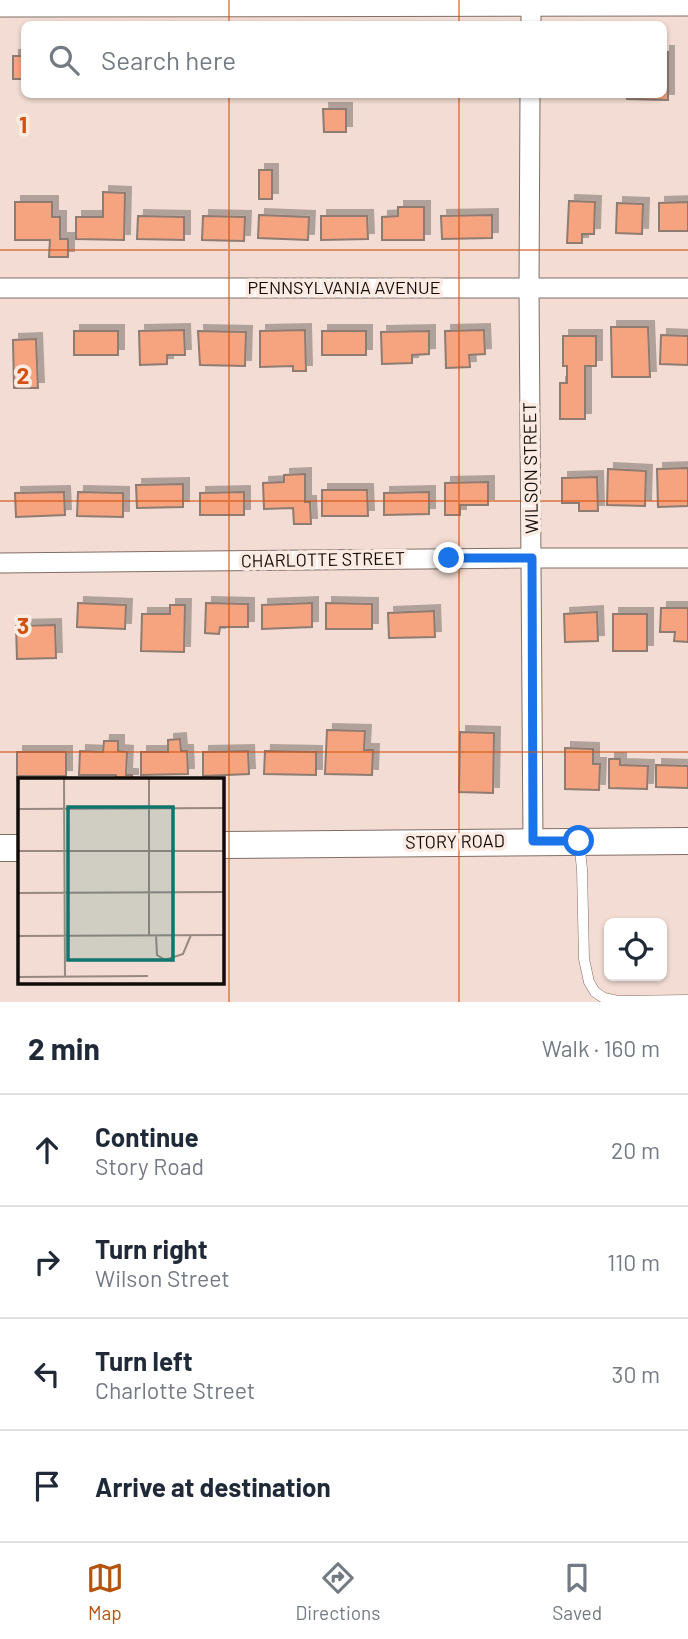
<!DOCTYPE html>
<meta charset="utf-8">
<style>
:root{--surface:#fff;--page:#f2f2f3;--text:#1f2937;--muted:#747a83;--line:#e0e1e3;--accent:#b45309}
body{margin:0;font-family:Barlow,sans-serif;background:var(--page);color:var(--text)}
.controls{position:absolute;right:21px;bottom:21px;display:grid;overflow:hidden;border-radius:10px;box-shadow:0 2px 5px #0004}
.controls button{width:63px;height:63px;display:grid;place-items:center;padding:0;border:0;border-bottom:2px solid var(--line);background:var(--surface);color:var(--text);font:35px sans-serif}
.stop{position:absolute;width:21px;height:21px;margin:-16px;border:5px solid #1a73e8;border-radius:50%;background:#fff}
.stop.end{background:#1a73e8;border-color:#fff;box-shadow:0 2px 7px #0008}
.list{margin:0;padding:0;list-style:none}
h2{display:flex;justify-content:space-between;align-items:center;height:91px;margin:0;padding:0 28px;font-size:30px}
h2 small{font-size:23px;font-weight:400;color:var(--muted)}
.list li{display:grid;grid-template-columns:46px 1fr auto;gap:21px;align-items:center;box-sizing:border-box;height:112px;padding:0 28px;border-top:2px solid var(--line)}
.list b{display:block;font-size:26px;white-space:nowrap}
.list p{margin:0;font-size:23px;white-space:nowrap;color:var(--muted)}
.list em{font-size:23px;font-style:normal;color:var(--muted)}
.icon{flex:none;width:38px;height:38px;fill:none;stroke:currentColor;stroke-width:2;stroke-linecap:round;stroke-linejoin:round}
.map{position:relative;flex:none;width:688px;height:1002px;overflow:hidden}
.search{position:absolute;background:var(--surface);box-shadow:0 2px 5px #0004;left:21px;right:21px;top:21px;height:77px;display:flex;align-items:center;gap:18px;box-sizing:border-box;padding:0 24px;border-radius:10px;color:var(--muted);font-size:26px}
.sheet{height:539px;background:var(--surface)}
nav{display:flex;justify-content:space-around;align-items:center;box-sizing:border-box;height:98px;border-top:2px solid var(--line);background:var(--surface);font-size:19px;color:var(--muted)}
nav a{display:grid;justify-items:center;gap:4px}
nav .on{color:var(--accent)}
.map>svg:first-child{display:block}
</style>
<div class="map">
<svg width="688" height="1002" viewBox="0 0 688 1002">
<defs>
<filter id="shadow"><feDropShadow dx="6" dy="-6" stdDeviation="0" flood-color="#0004"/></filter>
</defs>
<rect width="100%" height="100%" fill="#f2dcd3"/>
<g fill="#f6a47f" stroke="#8e7b72" stroke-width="2" filter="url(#shadow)">
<path d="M664,52h4v48l-41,-1v-5h37z"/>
<rect x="13" y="56" width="11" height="23"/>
<path d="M323,109h23v23h-22z"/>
<rect x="259" y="170" width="13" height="29"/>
<path d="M103,192l22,1 -1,47 -48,-1v-22h27z"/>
<path d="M569,201l26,1 -1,32h-12v9h-15z"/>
<path d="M15,202h37v15h8v22h8v18h-19l1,-17h-35z"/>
<path d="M688,202v29h-29v-28z"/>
<path d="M617,203l26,1 -1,30 -26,-1z"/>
<path d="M398,207h26v33h-42v-23l16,-1z"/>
<path d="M259,215l50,2 -1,23 -50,-2z"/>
<path d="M492,215v23l-50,1 -1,-23z"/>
<path d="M138,216l46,1v23l-47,-1z"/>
<path d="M203,216l42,1 -1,24 -42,-1z"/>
<path d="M321,216h46l1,23 -47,1z"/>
<path d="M611,327h37l2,50h-38z"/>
<path d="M184,330l1,25h-18v9l-27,1 -1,-34z"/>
<path d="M305,330l1,41h-13v-5l-33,1v-36z"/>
<path d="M484,330l1,24 -16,1 1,12 -24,1 -1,-37z"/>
<rect x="74" y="331" width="44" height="24"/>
<path d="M198,331l48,1 -1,34 -45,-1z"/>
<rect x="322" y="331" width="44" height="24"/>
<path d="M429,331v23l-17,1v8l-30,1 -1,-32z"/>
<path d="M661,335l27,1v29l-28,-1z"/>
<path d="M563,336h33v30h-11v53h-25v-36h7v-17h-4z"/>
<path d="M36,339l2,49h-24l-1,-48z"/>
<path d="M688,468v38l-30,1 -1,-38z"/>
<path d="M608,469l38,2 -1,35 -38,-1z"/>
<path d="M305,474v28h5l1,22h-17l-1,-16 -29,1 -1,-26 21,-1v-7z"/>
<path d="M597,477l1,34h-19v-8h-17v-25z"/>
<path d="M488,482v23h-28v10h-15v-32z"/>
<path d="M183,484v23l-46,1 -1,-23z"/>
<path d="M322,490h45l1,26h-46z"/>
<path d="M64,492l1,23 -49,2 -1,-24z"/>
<path d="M78,492l45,1v24l-46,-1z"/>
<path d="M244,492v23h-44v-22z"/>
<path d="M429,492v22l-45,1v-22z"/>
<path d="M78,603l48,2 -1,24 -48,-2z"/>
<path d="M206,603l42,1v23h-28l-1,7 -14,-1z"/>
<path d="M312,603v24l-50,2v-24z"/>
<path d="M326,603l46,1v25h-46z"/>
<path d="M170,605h15l-1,47 -43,-1 1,-37h28z"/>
<path d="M661,608h27v34l-14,-1 1,-9h-15z"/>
<path d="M434,611l1,26 -46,1 -1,-25z"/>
<path d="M597,612l1,29 -33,1 -1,-28z"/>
<rect x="613" y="614" width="34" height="37"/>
<path d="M55,625l1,33 -39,1 -1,-33z"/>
<path d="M327,730l38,1 -1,19h9l-1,25 -47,-1z"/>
<path d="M460,732l34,1 -1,60 -34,-1z"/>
<path d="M180,739l1,12h6l1,23 -47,1v-23h27v-12z"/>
<path d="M104,741h14v10l9,1 -1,23h6v5h-16v-5h-37l1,-24 23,1z"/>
<path d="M565,748l28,1v15h7l-1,26 -34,-1z"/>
<path d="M248,751l1,23 -46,2v-24z"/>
<path d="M265,751l51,1v23l-52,-1z"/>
<rect x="17" y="752" width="49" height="24"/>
<path d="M609,759h11v6l28,1 -1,23 -38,-1z"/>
<path d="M656,765l32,1v22l-32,-1z"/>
</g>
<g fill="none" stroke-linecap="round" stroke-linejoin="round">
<g stroke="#816e65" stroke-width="11">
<path id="lane" d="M579,842l3,27 2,90 5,23 6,10 9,6 14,3 70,-1"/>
</g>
<g stroke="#816e65" stroke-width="21">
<g id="street">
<path d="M0,7l688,-1"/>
<path d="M531,24v-24"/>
<path d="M530,94l-1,194 4,553"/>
<path d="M0,288h688"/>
<path d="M0,563l532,-5h156"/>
</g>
</g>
<g stroke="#816e65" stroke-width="28">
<g id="secondary">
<path d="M222,845l466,-4"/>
<path d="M0,848h19"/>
</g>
</g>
<use href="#lane" stroke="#fff" stroke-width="10"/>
<use href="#street" stroke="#fff" stroke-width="19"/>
<use href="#secondary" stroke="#fff" stroke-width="26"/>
</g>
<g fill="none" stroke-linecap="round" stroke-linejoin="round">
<path stroke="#1a73e8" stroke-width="9" d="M449,558h83l1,283h46"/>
</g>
<path fill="none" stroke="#d3510c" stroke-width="2" stroke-opacity="0.55" d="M229,0v24M459,0v24M229,94v908M459,94v908M0,250h688M0,501h688M0,752h688"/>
<g text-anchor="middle" stroke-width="7" stroke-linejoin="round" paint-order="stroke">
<g font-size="18" fill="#120b08" stroke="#fcebe3">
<text x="344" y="294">PENNSYLVANIA AVENUE</text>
<text transform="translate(531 468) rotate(-91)" y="6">WILSON STREET</text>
<text transform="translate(323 560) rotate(-1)" y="6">CHARLOTTE STREET</text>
<text transform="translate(455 842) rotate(-1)" y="6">STORY ROAD</text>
</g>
</g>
<g transform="translate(18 778)">
<rect width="206" height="206" fill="#f2dcd3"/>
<path fill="none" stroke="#988882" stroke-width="2" d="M46,0l1,198M131,0v157M0,31l207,-1M0,73h207M0,115l207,-1M138,157l1,20 8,5 18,-6 8,-19M0,158l207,-1M0,199l130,-1"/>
<path fill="#0f766e" fill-opacity="0.15" stroke="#0f766e" stroke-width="3.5" d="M50,29h105v153h-105z"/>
<rect width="206" height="206" fill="none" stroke="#120b08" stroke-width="3.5"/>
</g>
<g font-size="23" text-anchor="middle" font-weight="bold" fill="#d3510c" stroke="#fcebe3" stroke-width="7" stroke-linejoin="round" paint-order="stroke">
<text x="23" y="133">1</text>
<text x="23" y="384">2</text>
<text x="23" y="634">3</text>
</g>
</svg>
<div class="controls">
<button><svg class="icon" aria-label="locate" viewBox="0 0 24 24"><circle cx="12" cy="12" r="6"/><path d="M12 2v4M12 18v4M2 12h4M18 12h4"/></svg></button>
</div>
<div class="stop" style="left:579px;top:841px"></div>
<div class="stop end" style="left:449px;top:558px"></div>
<div class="search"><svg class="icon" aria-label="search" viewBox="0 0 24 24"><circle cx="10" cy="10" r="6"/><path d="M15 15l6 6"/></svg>Search here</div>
</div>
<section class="sheet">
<h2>2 min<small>Walk · 160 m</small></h2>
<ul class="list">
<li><svg class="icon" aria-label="ahead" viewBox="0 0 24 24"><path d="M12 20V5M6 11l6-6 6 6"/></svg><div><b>Continue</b><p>Story Road</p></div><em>20 m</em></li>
<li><svg class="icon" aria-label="right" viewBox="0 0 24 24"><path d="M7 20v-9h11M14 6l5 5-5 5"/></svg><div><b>Turn right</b><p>Wilson Street</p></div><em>110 m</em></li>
<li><svg class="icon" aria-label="left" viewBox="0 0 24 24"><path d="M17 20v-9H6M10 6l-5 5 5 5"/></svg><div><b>Turn left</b><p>Charlotte Street</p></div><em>30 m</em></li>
<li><svg class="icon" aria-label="arrive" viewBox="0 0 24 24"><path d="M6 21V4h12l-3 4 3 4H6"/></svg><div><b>Arrive at destination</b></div></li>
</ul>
</section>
<nav>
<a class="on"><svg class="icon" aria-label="map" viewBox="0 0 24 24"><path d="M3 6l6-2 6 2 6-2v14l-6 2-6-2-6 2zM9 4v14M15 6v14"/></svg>Map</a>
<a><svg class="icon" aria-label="directions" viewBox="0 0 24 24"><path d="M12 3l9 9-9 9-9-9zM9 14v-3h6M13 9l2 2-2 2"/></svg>Directions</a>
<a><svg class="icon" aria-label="saved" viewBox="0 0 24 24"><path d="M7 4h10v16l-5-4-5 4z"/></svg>Saved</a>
</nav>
